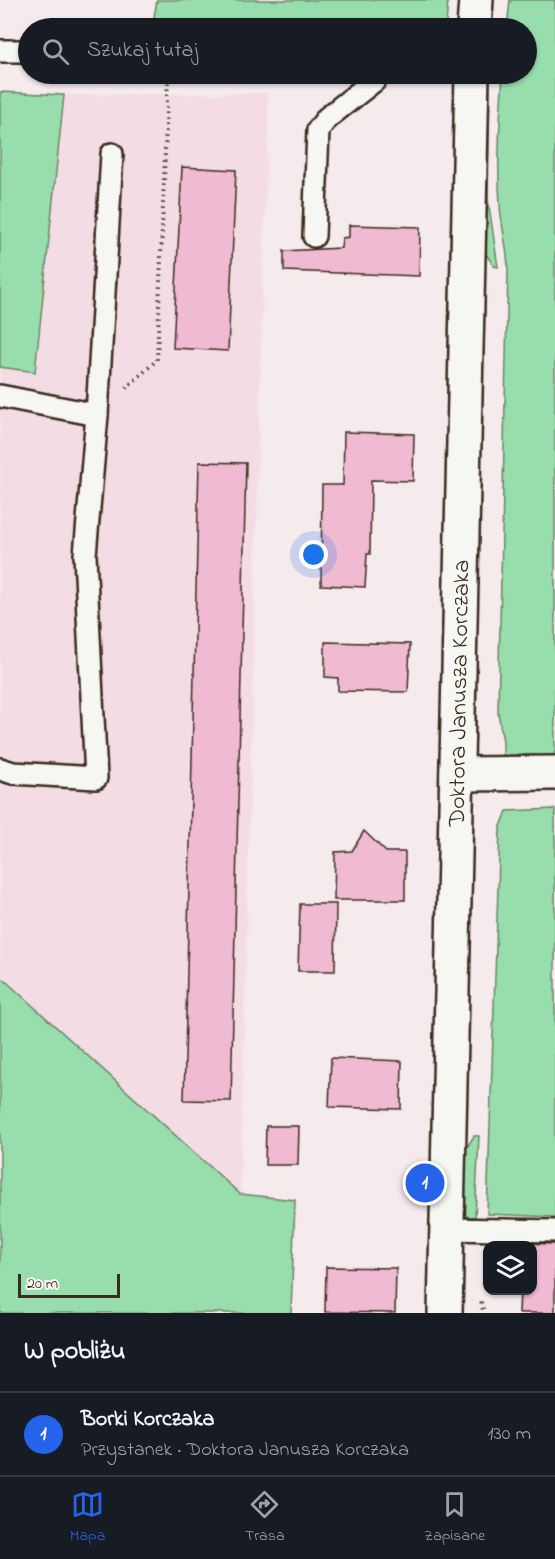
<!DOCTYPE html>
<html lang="pl">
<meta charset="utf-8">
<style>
:root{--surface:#171b24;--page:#20242c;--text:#f1f3f6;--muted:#9ea1a6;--line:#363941;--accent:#2563eb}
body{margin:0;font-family:"Indie Flower",sans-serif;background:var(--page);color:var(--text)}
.controls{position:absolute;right:18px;bottom:18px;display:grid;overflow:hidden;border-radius:12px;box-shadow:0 2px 4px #0004}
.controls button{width:54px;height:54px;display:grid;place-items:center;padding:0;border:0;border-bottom:2px solid var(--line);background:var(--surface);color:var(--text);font:30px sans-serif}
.scale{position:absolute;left:18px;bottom:15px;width:102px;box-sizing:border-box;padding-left:6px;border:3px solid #3b2a1e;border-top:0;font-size:16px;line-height:21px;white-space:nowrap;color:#3b2a1e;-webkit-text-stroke:4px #f6f6f2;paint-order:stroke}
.you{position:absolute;left:314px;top:555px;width:21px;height:21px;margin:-15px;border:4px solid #fff;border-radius:50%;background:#1a73e8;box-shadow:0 0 0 9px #1a73e833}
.badge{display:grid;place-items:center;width:39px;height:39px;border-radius:50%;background:var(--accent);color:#fff;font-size:20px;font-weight:700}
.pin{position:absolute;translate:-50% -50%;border:3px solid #fff;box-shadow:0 2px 6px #0006}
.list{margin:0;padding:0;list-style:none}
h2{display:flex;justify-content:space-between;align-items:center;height:78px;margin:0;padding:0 24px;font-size:26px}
h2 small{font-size:20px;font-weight:400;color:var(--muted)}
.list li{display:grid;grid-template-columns:39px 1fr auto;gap:18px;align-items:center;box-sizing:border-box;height:84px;padding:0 24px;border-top:2px solid var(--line)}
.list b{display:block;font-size:22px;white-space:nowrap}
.list p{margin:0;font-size:20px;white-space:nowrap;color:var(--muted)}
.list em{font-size:20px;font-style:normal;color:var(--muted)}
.icon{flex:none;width:33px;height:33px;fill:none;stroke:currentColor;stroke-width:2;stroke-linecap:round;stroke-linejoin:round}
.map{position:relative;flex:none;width:555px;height:1313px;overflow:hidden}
.search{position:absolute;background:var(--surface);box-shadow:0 2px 4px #0004;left:18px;right:18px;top:18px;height:66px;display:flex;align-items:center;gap:15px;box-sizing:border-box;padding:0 21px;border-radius:33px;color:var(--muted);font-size:22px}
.sheet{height:162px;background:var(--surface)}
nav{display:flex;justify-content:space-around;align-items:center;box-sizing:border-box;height:84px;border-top:2px solid var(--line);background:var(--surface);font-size:16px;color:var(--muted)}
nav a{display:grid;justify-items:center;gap:3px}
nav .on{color:var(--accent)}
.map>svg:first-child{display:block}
</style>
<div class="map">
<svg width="555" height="1313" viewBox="0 0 555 1313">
<rect width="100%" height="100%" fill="#f5eaec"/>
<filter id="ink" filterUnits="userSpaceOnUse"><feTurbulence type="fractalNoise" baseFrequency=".0167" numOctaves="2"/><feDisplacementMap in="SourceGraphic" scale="12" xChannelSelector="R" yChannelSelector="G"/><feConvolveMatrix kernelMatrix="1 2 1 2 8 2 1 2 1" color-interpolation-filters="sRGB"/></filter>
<g filter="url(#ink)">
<path fill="#f4dce4" d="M0,92l64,3 204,-2v43l-5,121 -23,937 -240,-218z"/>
<g fill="#98deac" stroke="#6a8465" stroke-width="1.5">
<path d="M157,0h291l-2,25 -4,3h-290z"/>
<path d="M510,0h45v756l-52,2v-16l-5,-30 10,-442c0,-22 -7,-43 -8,-65 -3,-44 0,-88 3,-131h23v-46h-19z"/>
<path d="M487,84l3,1 -2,114 10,68 -4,-1 -10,-15z"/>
<path d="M0,92l64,3 -29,277 -35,-5z"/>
<path d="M555,809v408l-68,-3 13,-385 7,-18z"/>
<path d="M0,976l240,218 55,6 -4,113h-291z"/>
<path d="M474,1136h5l-4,81h-7l-5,-4 1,-61z"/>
</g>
<g fill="#f1bad3" stroke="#3b2a1e" stroke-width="1.5">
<path d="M182,167l54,3 -8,181 -55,-3z"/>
<path d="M349,225l71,2 -1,49 -135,-5v-20l57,-3 1,-10 7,-1z"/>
<path d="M344,432l70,2 -1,47 -42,-1 -1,74h-3l-2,33 -44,-2 1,-100h21z"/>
<path d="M199,462l47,1 -15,638 -47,-1z"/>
<path d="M325,642l85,2 -2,48 -70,-1v-13l-13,-1z"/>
<path d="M364,831l22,21h19v48h-71l1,-48 17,-1z"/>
<path d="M300,904h36l-1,67h-37z"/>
<path d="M331,1058l71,3 -1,48 -72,-2z"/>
<path d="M266,1126h33l-1,39h-33z"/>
<path d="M521,1243l34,1v69h-36l1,-23h12v-45h-11z"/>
<path d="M326,1267l70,1 -1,45 -70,-1z"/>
</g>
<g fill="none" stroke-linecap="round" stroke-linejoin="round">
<g stroke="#3b2a1e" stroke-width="26">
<g id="service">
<path d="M0,51h28"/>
<path d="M314,236l4,-106 9,-12 48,-38 2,-6"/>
<path d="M0,396l97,19 15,-261"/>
<path d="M0,769l13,4 83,5 -11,-223 12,-140"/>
<path d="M446,1229l109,2"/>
</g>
</g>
<g stroke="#3b2a1e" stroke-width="38">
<path id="minor" d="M457,774l98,-1"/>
</g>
<g stroke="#3b2a1e" stroke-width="38">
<g id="tertiary">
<path d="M474,28l2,-28"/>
<path d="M445,1313l27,-1239"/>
</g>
</g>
<g stroke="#3b2a1e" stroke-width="4" stroke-dasharray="1.5 4.5" stroke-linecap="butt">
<path d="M126,388l31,-28 11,-286"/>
<path d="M481,1302l3,11"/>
</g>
<use href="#service" stroke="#f6f6f2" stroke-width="21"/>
<use href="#minor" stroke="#f6f6f2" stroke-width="33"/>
<use href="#tertiary" stroke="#f6f6f2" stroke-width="33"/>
</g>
</g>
<g text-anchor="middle" stroke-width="5" stroke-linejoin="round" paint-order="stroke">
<g font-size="24" fill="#3b2a1e" stroke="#f6f6f2">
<text transform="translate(458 693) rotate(-89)" y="8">Doktora Janusza Korczaka</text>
</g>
</g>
</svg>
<div class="controls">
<button><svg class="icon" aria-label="layers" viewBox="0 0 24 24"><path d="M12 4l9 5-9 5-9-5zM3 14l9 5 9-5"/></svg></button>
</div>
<div class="scale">20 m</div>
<div class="you"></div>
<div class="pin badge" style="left:425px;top:1183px">1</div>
<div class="search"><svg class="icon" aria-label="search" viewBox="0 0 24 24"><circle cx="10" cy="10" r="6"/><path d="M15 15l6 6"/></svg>Szukaj tutaj</div>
</div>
<section class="sheet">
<h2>W pobliżu<small></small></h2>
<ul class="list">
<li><span class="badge">1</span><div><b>Borki Korczaka</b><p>Przystanek · Doktora Janusza Korczaka</p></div><em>130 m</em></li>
</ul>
</section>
<nav>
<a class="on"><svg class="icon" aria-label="map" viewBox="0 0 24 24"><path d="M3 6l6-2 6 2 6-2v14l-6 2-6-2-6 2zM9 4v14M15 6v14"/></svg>Mapa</a>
<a><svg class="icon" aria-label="directions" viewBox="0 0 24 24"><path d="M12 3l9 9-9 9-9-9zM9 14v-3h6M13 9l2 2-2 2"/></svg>Trasa</a>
<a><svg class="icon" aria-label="saved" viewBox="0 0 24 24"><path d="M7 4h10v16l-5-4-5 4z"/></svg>Zapisane</a>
</nav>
